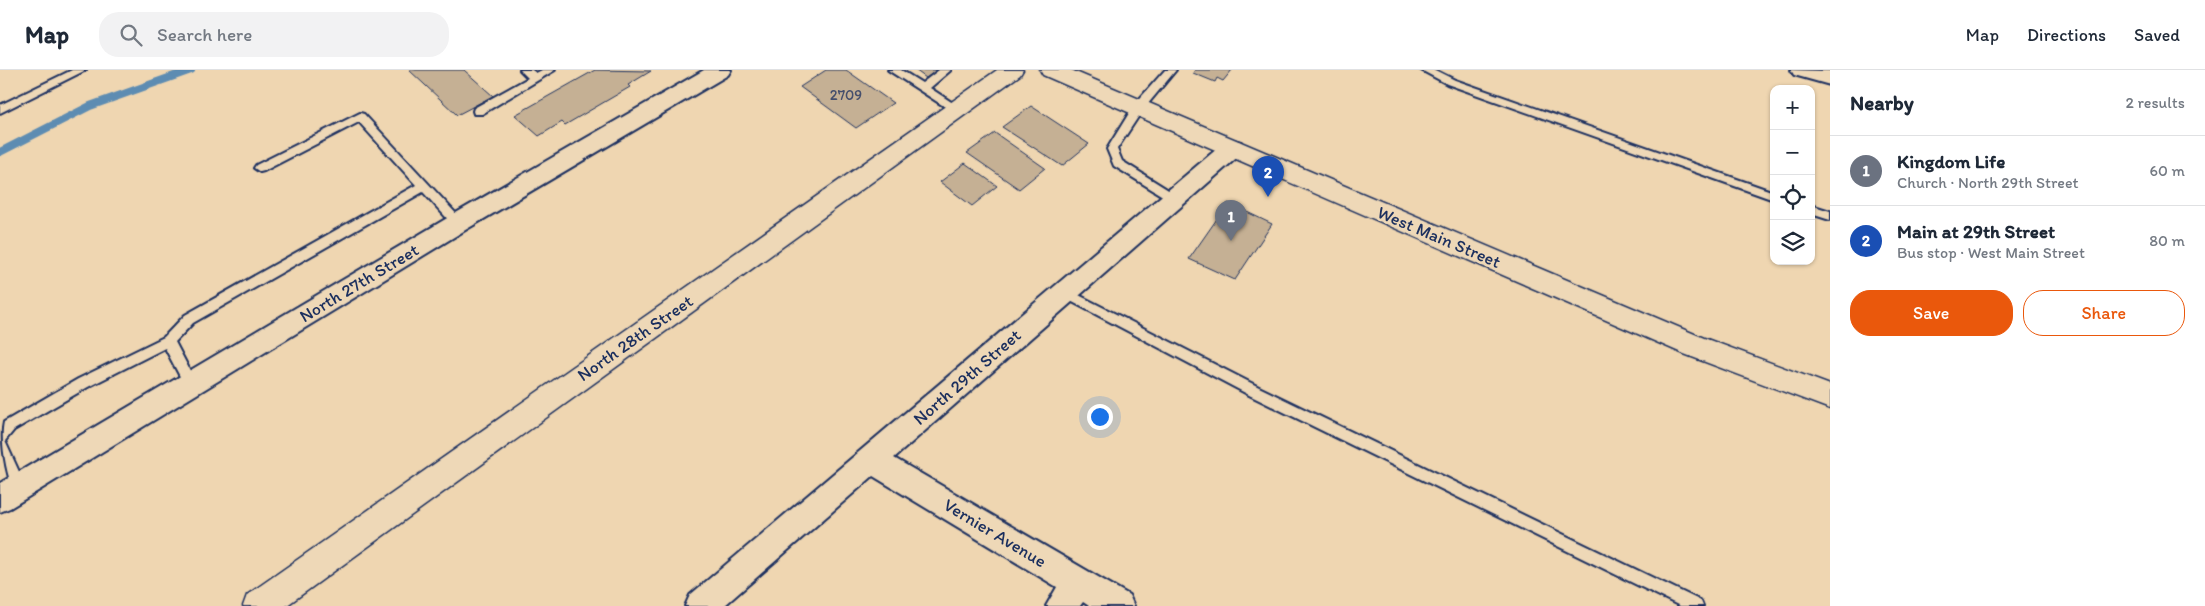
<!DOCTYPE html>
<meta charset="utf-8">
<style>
:root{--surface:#fff;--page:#f2f2f3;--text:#1f2937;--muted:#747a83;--line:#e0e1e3;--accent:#ea580c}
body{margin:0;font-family:Itim,sans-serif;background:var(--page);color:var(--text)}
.controls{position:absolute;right:15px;top:15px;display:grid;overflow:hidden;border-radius:10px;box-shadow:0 1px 4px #0004}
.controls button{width:45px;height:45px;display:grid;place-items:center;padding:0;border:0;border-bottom:1px solid var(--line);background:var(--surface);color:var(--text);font:25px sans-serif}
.you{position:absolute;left:1099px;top:346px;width:18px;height:18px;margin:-12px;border:4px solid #fff;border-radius:50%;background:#1a73e8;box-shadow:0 0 0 8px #1a73e833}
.badge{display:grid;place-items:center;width:32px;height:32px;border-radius:50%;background:var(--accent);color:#fff;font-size:16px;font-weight:700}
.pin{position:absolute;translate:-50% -41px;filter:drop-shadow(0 1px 2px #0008)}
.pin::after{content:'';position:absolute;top:26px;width:18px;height:15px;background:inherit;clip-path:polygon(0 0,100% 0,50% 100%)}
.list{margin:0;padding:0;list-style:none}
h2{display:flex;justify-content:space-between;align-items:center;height:65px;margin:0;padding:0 20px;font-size:21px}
h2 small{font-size:16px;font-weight:400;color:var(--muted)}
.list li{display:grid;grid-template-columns:32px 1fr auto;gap:15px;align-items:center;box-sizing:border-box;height:70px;padding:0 20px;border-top:1px solid var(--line)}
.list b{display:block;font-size:19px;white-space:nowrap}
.list p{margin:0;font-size:16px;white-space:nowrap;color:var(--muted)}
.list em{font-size:16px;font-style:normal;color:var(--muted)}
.actions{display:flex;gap:10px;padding:15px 20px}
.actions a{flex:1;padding:11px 0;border:1px solid var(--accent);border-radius:20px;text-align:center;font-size:18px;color:var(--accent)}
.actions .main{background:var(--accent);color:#fff}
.icon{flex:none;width:28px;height:28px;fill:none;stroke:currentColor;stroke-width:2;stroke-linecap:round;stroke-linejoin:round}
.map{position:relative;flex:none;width:1830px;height:536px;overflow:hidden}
header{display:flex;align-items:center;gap:30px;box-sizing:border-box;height:70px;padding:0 25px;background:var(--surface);border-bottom:1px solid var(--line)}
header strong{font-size:24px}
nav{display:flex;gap:28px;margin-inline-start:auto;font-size:18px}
.search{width:350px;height:45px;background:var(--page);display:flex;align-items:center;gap:12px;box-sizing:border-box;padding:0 18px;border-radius:20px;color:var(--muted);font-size:19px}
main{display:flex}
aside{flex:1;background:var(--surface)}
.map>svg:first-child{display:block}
</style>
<header>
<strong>Map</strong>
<div class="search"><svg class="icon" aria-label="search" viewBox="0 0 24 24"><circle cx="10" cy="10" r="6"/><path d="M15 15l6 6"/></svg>Search here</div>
<nav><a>Map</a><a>Directions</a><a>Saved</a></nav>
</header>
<main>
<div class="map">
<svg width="1830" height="536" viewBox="0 0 1830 536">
<rect width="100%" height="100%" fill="#efd6b1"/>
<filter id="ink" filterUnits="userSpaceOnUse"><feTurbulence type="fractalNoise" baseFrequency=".02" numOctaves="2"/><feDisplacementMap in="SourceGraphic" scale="10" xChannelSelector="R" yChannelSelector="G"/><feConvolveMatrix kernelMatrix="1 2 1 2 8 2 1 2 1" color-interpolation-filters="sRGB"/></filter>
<g filter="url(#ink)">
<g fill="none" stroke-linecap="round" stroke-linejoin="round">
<path stroke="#5d8cb2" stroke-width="8" d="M0,82l90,-46 101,-36"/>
</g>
<g fill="#c5b094" stroke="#1b2f5e">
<path d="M409,0h55l29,26 -36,19z"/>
<path d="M595,0l56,1 -23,14 2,2 -65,38 -3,-3 -23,14 -24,-21z"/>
<path d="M826,0h20l47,33 -37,25 -56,-41z"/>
<path d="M915,0h22l-11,8z"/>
<path d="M1195,0h37l-9,11 -6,-3 -2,4 -22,-9z"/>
<path d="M1031,36l58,38 -27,22 -60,-39z"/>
<path d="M995,63l50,35 -26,21 -52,-36z"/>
<path d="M965,93l32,23 -25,20 -32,-24z"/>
<path d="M1228,133l44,21 -37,56 -46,-21z"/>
</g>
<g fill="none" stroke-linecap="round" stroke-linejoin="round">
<g stroke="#1b2f5e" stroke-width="4">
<g id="lane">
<path d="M72,0h14l-86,43v-8z"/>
<path d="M520,0h12l4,3 6,-3h13l-73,44h-8l-1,-3 1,-3 54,-30z"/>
<path d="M888,0h13l21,13 17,-13h12l-21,18 32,21 -5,4 -4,-1z"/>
<path d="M1165,0h11l-34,41 -25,38 5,12 56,35 2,3 -6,4 -60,-37 -7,-17 27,-44z"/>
<path d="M1421,0h14l20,10 319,112v8l-327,-116z"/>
<path d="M360,43l4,1 98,106 2,3 -2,3h-8l-31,-34 -230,131 -18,19 22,42 -1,4 -5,1 -5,-1 -21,-40 -77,39 -74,43 -9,11 21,46 -2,4 -5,2 -5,-2c-8,-17 -14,-52 -10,-69l74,-43 86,-42 21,-22 231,-130 -57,-63 -95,49 -4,1 -6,-4 2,-3z"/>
<path d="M1811,135l19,6v9l-19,-6z"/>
<path d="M1065,218l196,100 440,213 2,5h-23l-429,-210 -190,-100 -2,-3 2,-3z"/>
</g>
</g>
<g stroke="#1b2f5e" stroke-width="4">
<g id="street">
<path d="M704,0h27l-3,5 -261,154 -457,279 -10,4v-29l449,-266z"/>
<path d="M1791,0l39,1v14l-36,-10z"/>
<path d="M1233,70l8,2 3,6 -3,6 -347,304 235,137 5,11h-45l-6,-4 -3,4h-34l11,-19 -184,-111 -149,130h-39l5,-11 535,-453z"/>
</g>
</g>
<g stroke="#1b2f5e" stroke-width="3">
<g id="secondary">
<path d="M997,0h26l-3,5 -734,531h-43l4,-11z"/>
<path d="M1040,0h31l633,268 126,47v24l-146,-55 -641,-279z"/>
</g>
</g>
<use href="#lane" fill="#eed8b7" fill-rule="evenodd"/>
<use href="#street" fill="#eed8b7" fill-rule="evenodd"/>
<use href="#secondary" fill="#eed8b7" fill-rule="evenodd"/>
</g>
</g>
<g text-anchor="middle" stroke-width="5" stroke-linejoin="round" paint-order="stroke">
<g font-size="15" fill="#464f6c">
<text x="846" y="30">2709</text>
</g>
<g font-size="18" fill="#1b2f5e" stroke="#eed8b7">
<text transform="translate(1439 167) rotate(23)" y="6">West Main Street</text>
<text transform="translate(359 213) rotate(-31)" y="6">North 27th Street</text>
<text transform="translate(635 268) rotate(-35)" y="6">North 28th Street</text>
<text transform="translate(967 307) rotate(-41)" y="6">North 29th Street</text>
<text transform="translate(995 463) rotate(31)" y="6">Vernier Avenue</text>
</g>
</g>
</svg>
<div class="controls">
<button>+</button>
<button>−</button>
<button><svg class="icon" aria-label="locate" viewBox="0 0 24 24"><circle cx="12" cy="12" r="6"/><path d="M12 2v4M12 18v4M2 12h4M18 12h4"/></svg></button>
<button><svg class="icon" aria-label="layers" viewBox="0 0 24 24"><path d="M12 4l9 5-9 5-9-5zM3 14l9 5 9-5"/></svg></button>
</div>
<div class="you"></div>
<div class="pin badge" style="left:1231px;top:171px;background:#6b7280">1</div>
<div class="pin badge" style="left:1268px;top:127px;background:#1a4fb4">2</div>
</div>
<aside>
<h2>Nearby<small>2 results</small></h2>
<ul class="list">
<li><span class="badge" style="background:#6b7280">1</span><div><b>Kingdom Life</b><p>Church · North 29th Street</p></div><em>60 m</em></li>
<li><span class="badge" style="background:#1a4fb4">2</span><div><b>Main at 29th Street</b><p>Bus stop · West Main Street</p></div><em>80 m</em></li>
</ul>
<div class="actions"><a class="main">Save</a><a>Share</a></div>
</aside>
</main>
